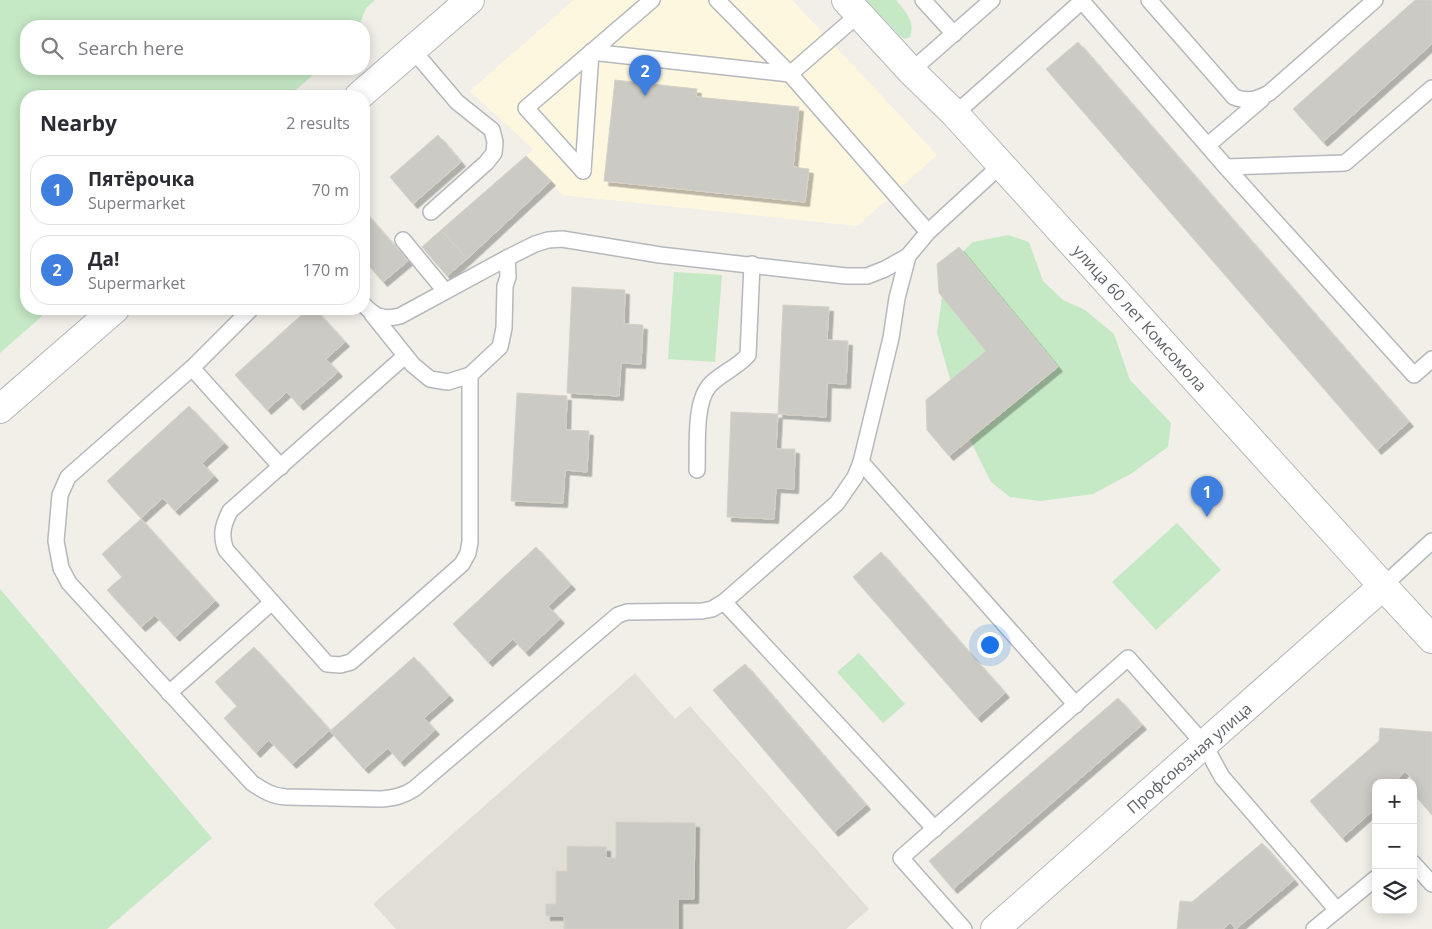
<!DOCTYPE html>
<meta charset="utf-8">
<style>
:root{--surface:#fff;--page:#f2f2f3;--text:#2b2b33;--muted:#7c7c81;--line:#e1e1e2;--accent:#ea4335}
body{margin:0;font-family:"Open Sans",sans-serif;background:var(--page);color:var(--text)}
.controls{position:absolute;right:15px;bottom:15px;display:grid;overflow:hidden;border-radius:10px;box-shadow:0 2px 12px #0003}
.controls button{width:45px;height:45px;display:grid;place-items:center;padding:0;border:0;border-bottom:1px solid var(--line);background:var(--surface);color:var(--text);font:25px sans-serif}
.you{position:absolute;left:989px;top:644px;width:18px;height:18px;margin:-12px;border:4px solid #fff;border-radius:50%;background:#1a73e8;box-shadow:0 0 0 8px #1a73e833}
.badge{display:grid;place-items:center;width:32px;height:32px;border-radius:50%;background:var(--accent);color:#fff;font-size:16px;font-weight:700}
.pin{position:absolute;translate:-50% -41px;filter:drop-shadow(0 1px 2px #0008)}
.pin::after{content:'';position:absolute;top:26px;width:18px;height:15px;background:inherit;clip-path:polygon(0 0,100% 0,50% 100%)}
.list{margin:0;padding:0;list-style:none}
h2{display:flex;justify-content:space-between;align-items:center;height:65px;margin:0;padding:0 20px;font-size:21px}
h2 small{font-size:16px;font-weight:400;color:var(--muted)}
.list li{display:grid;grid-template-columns:32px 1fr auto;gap:15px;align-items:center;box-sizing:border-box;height:70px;margin:0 10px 10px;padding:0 10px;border:1px solid var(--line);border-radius:20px}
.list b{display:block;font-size:19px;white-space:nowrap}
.list p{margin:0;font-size:16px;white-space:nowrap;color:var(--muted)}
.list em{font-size:16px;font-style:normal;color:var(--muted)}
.icon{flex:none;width:28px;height:28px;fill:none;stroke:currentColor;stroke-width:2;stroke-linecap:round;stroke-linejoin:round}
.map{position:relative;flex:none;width:1432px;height:929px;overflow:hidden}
.search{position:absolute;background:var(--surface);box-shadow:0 2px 12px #0003;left:20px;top:20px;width:350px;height:55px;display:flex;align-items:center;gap:12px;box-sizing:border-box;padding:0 18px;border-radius:20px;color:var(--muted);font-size:19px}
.panel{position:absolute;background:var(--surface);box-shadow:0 2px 12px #0003;left:20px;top:90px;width:350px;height:225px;border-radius:20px}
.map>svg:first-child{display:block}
</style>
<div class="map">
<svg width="1432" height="929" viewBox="0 0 1432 929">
<defs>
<filter id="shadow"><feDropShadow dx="4.5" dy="4.5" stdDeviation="0" flood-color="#0004"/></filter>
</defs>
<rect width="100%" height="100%" fill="#f1efe8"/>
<path fill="#fef7e0" d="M574,0h218l145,155 -80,71 -294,-31 -37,-39 7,-7 -63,-58z"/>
<path fill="#e1ded6" d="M635,673l40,46 15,-13 179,203 -23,20h-450l-23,-25z"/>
<g fill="#c5e8c5">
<path d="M0,0h375l-9,8 -7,18h-333v43h294l-31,27h-263v213h24l-50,44z"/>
<path d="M866,0h30c9,11 20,22 14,37l-5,2 -5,-3z"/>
<path d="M1008,235l21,7 14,39 20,19 22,10 29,24 16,46 41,43 -3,24 -36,26 -39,21 -52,7 -31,-4 -19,-15 -27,-54 -27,-95 6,-43 9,-28 21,-20z"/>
<path d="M674,272l48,3 -7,87 -47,-3z"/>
<path d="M1177,523l44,47 -65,60 -44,-48z"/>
<path d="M0,589l212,249 -105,91h-107z"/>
<path d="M859,653l46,51 -22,19 -46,-51z"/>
</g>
<g fill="#cccac5" stroke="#d6d1c6" filter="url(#shadow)">
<path d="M1415,0h17v44l-109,98 -30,-33z"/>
<path d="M1078,42l331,380 -32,28 -331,-381z"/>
<path d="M615,80l82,9 -1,8 103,10 -6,60 16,2 -4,33 -201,-21z"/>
<path d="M438,135l23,27 -48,42 -23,-27z"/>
<path d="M526,156l25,25 -84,78 -26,-29z"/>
<path d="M364,211l44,50 -25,21 -19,-22z"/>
<path d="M441,230l26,29 -20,17 -25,-29z"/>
<path d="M959,247l99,120 -109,89 -22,-26 -1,-30 60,-49 -47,-58 -2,-29z"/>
<path d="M572,287l53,3 -1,34 19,1 -2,39 -20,-1 -2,33 -52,-3z"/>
<path d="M783,305l46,2 -2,33 21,1 -2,43 -19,-1 -1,34 -48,-3z"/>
<path d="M308,309h7l30,33 -19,17 12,13 -39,34 -12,-14 -20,18 -32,-35z"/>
<path d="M517,393l50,3 -1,34 23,1 -2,41 -22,-2 -2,33 -52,-2z"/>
<path d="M189,406l35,37 -22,20 12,13 -39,35 -12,-13 -22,20 -34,-37z"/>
<path d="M731,412l47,2 -2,35h19l-1,40 -18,-1 -2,31 -47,-2z"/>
<path d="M141,519l74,82 -40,36 -20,-22 -14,12 -34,-37 15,-13 -20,-23z"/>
<path d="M536,547l35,38 -23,21 12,13 -35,33 -12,-13 -25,23 -35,-38z"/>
<path d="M881,552l124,141 -28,25 -124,-141z"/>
<path d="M254,647l76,83 -38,34 -23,-24 -13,13 -32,-35 13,-12 -22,-24z"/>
<path d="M414,657l35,39 -25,22 11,12 -35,32 -12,-14 -24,21 -34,-38z"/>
<path d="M745,664l121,141 -32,27 -121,-142z"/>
<path d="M1118,698l24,27 -189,164 -24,-28z"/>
<path d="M1380,728l52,4v83l-19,-22v-8l3,-2 -11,-12 -11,12h-18v25l-34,30 -32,-37 69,-60z"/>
<path d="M616,822l79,1 -1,76h-16v30h-114v-13h-18v-12h10v-33h11v-25l39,1v11h10z"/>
<path d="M1262,843l32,37 -58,49 -6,-6 -7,6h-46l3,-28 12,1z"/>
</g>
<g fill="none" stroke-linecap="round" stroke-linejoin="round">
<g stroke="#b5b8bc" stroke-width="18">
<g id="service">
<path d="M717,0l73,74"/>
<path d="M923,0l31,34"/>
<path d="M1081,0l145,167 188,208 18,-16"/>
<path d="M1149,0l85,97c14,5 22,3 35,-4l106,-93"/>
<path d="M859,14l-69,60 138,158"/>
<path d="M412,49l45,53 35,28 3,12 -1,11 -8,10 -55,49"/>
<path d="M591,52l199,22"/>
<path d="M911,71l81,-71"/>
<path d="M955,114l127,-113"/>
<path d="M1208,145l54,-46"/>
<path d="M1226,167l119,-4 87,-75"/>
<path d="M583,171l-57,-63 126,-108"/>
<path d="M583,171l8,-119"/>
<path d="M403,240l42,51"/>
<path d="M364,305c11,12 20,15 36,11l107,-58 28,-14 13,-4 14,-1 98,16 186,21h21l18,-7 23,-13"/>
<path d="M251,309l-59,59 -124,109 -8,18 -4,46 5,27 8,15 183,200c12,8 20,13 34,14l95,2c13,-1 22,-3 33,-10l204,-174 9,-3 75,-1 10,-2 12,-7 113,-99 18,-26 6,-15 30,-124 6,-40 11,-42 20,-24 73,-67"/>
<path d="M372,314l41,51 17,14 18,3 22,-7 30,-28 4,-19 1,-42 3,-9 -1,-19"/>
<path d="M405,356l-175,155c-7,14 -10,24 -4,39l101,114 13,1 11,-3 111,-98 6,-11 2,-11v-167"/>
<path d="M192,368l89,99"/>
<path d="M861,462l215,243"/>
<path d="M697,470c1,-23 -3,-66 12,-84 10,-12 28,-18 39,-31l4,-91"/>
<path d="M1383,586l49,-45"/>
<path d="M724,602l211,227"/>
<path d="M169,693l103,-91"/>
<path d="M1413,863l19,21"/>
<path d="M964,929l-63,-71 227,-200 76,86 18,33 115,133"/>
<path d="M1314,929l62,-51"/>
</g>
</g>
<g stroke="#b5b8bc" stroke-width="30">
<g id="minor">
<path d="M846,0l65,71 44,43 428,472 49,53"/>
<path d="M995,929l388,-343"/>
</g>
</g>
<g stroke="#b5b8bc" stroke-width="30">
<g id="tertiary">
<path d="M359,96l111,-96"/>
<path d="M0,409l115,-100"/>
</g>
</g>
<use href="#service" stroke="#fff" stroke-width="15"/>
<use href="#minor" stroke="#fff" stroke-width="28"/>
<use href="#tertiary" stroke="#fff" stroke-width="28"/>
</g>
<g text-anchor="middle" stroke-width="4.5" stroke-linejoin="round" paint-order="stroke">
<g font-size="16" fill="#5f6368" stroke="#fff">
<text transform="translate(1140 318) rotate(48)" y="6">улица 60 лет Комсомола</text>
<text transform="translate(1189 758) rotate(-41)" y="6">Профсоюзная улица</text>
</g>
</g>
</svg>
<div class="controls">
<button>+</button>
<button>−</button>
<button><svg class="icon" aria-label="layers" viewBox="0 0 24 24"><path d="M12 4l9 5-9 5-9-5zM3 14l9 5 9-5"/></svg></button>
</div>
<div class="you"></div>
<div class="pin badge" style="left:1207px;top:517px;background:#3f7fe0">1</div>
<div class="pin badge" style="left:645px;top:96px;background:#3f7fe0">2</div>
<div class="search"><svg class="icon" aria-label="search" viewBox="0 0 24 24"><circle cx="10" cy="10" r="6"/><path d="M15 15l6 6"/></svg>Search here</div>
<section class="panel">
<h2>Nearby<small>2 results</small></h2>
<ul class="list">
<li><span class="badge" style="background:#3f7fe0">1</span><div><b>Пятёрочка</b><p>Supermarket</p></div><em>70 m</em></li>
<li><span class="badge" style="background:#3f7fe0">2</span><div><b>Да!</b><p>Supermarket</p></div><em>170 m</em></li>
</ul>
</section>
</div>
